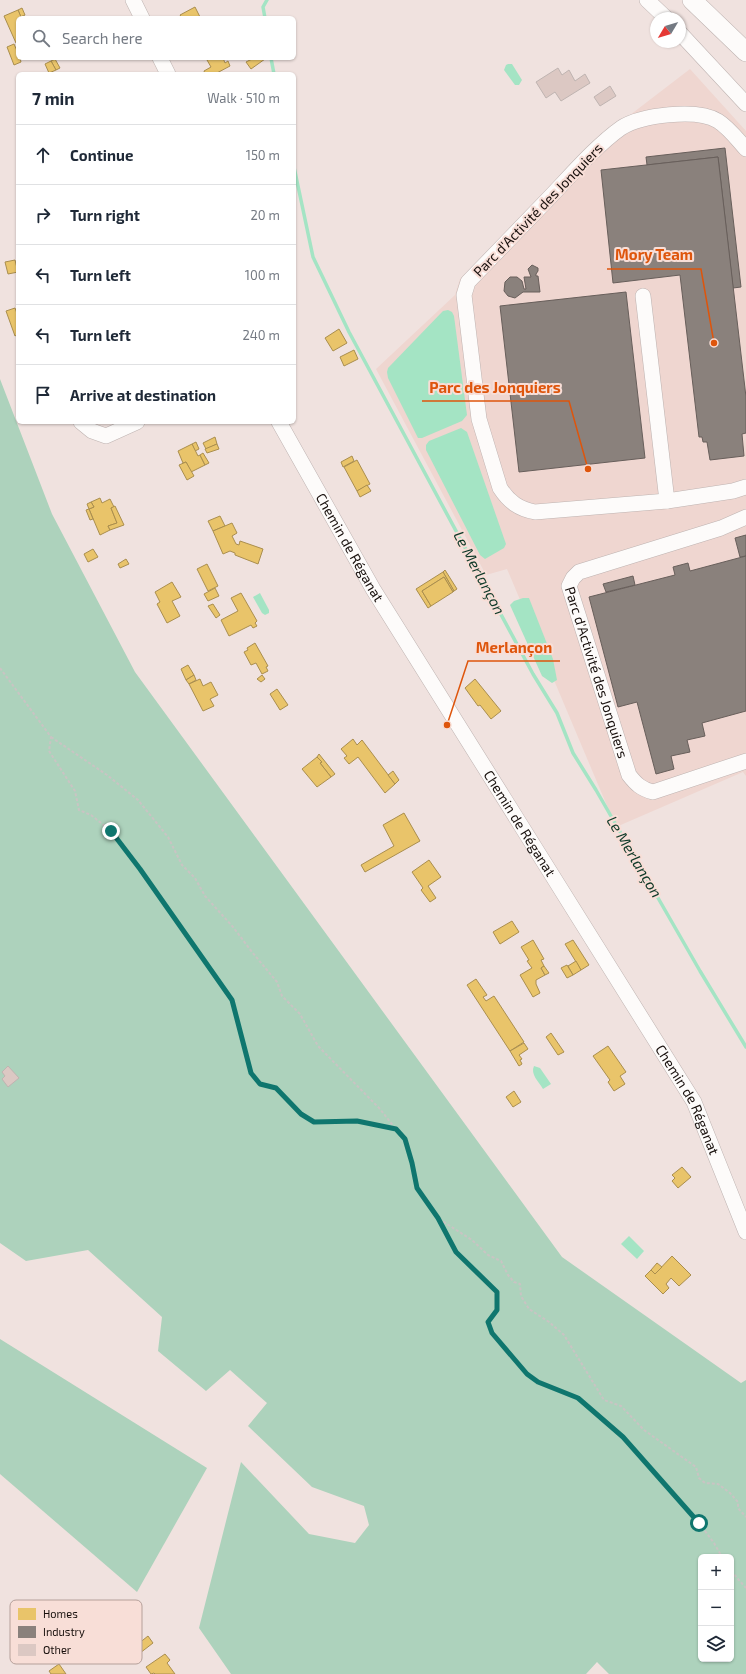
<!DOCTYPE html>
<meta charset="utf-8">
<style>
:root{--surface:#fff;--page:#f6f6f7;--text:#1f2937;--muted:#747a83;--line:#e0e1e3}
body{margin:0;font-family:"Exo 2",sans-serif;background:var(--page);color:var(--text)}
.controls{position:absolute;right:12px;bottom:12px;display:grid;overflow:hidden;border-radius:6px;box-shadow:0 1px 3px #0004}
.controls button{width:36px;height:36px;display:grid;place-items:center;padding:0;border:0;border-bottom:1px solid var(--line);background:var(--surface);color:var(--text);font:20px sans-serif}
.compass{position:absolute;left:650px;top:12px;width:36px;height:36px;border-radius:50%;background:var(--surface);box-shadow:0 1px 3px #0004;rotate:232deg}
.stop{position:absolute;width:12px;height:12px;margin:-9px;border:3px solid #0f766e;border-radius:50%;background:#fff}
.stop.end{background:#0f766e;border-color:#fff;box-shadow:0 1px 4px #0008}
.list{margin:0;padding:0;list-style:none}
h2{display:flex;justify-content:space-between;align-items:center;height:52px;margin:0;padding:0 16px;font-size:17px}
h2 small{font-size:13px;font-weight:400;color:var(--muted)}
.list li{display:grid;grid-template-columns:26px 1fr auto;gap:12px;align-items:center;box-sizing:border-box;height:60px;padding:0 16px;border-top:1px solid var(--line)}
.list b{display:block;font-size:15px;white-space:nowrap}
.list em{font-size:13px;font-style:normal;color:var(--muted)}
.icon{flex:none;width:22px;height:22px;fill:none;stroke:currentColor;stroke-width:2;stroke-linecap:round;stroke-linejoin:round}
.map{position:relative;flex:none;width:746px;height:1674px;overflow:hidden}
.search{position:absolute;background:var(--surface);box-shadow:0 1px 3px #0004;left:16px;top:16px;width:280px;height:44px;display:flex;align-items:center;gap:10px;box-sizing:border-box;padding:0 14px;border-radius:6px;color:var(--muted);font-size:15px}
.panel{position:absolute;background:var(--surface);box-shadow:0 1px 3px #0004;left:16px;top:72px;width:280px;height:352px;border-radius:6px}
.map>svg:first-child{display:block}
</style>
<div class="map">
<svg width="746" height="1674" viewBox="0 0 746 1674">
<rect width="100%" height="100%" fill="#f0e2df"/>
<path fill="#efd6d0" d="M690,69l56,62v645l-3,-4 -127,55 -109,-258 -21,6 -110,-206 79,-74 5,-16 96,-97 61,-57z"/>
<g fill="#add2bc" fill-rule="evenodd">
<path d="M0,379l52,135 83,158 427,585 179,126 5,-3v294h-137l-12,-12 -11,12h-355l-32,-46 42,-166 68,72 46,9 14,-18 -5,-19 -52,-19 -64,-61 19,-23 -37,-33 -24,21 -48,-40 4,-34 -74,-67 -62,11 -26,-18zM701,1557h30v102h-30z"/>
<path d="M0,1339l207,129 -70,124 -137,-118z"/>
</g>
<g fill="#a4e4c4">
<path d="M508,64h4l10,16 -3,5h-4l-11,-15 2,-5z"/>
<path d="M448,310l4,2 2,4 13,99 -5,6 -40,17h-4l-30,-60 -1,-6 1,-4 55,-57z"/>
<path d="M461,428l6,4 39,112 -2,4 -19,11 -5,-4 -54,-105v-5l3,-4z"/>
<path d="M260,593l9,17v3l-4,2 -3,-2 -9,-16z"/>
<path d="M523,598h6l24,61 4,21 -5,3 -10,-7 -32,-71 4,-4z"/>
<path d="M534,1066l6,2 11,16 -8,5c-4,-7 -13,-15 -9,-23z"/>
<path d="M629,1236l15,15 -7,8 -16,-15z"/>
</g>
<g fill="#e9c46a" stroke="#aa8e4e">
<path d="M195,7l5,10 -18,1 -2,-3z"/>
<path d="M22,8l3,7 -4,2 -3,-7z"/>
<path d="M18,10l3,7 2,-1 1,2h-6v24l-2,1 -12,-27z"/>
<path d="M14,44l4,9v5h2l1,4 -7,3 -7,-18z"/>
<path d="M210,58h13l2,5 3,-2 2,5 -15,8h-10l-1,-3 7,-4 -4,-7z"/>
<path d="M254,58l11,1 -14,10 -5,-7z"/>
<path d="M55,59l5,9 -4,2 -5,-9z"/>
<path d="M51,61l5,9 -7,3 -4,-9z"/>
<path d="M15,260l3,12 -10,2 -3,-12z"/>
<path d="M15,308l3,8v18l-3,2 -9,-25z"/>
<path d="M339,329l8,14 -14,8 -8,-13z"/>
<path d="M354,350l4,9 -14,7 -4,-9z"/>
<path d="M215,437l2,7 -11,5 -3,-6z"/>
<path d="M196,442l3,7 -4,2 -3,-7z"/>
<path d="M192,444l6,12 2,-1 5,10 -14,7 -5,-10 -3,1 -5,-12z"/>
<path d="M217,444l2,5 -12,4 -2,-4z"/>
<path d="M203,453l6,10 -4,2 -5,-10z"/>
<path d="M352,456l2,5 -11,6 -2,-5z"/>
<path d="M357,460l13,24 -13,7 -13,-24z"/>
<path d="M186,462l8,14 -7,4 -8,-15z"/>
<path d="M367,485l4,6 -11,6 -3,-6z"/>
<path d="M100,498l2,5 8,-4 4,8 -3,1 6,15 -9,3 2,4 -10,5 -11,-26 5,-2 -3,-5z"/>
<path d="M91,502l3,5 -5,2 -2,-5z"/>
<path d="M115,506l9,19 -14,5 -2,-4 9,-3 -6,-15z"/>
<path d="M89,509l4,10 -3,1 -4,-10z"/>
<path d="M220,516l5,10 -12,5 -5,-10z"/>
<path d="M232,523l5,10 -5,3 4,8 3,1 1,-4 23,8 -5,15 -23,-9v-2l-5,-2 -7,3 -10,-23z"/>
<path d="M93,549l5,8 -10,5 -4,-8z"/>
<path d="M126,559l3,5 -9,4 -2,-4z"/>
<path d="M207,564l11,22 -10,5 -11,-22z"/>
<path d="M445,570l12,19 -3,2 -11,-19z"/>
<path d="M443,572l11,19 -1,1 -9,-15 -22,14 9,15 -3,2 -12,-19z"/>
<path d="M444,577l9,15 -22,14 -9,-15z"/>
<path d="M172,582l9,15 -9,4 8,15 -13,7 -10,-19 3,-2 -5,-10z"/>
<path d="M215,588l4,8 -11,5 -4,-7z"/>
<path d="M241,593l16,28 -2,2 2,3 -4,2 -2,-3 -22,11 -8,-16 17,-9 -7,-13z"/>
<path d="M213,604l7,11 -4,3 -8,-12z"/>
<path d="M255,643l13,23 -2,1 2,4 -6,3 -6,-11 -5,2 -7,-13 4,-2 -1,-2z"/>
<path d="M188,665l6,10 -8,5 -5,-11z"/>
<path d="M194,675l2,5 -7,4 -3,-4z"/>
<path d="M262,675l3,4 -4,3 -4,-3z"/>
<path d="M200,679l3,7 8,-4 7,13 -8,4 4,7 -11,5 -14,-27z"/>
<path d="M475,679l26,32 -10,8 -11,-14 -2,1 -13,-18z"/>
<path d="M277,689l11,16 -8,5 -10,-16z"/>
<path d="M353,739l4,6 5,-5 33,44 -10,9 -27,-36 -9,7 -5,-6 3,-2 -6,-7z"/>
<path d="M319,754l16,20 -4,3 -11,-14 2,-1 -5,-5z"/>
<path d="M317,757l5,5 -2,1 11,14 -14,10 -15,-18z"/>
<path d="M393,771l6,9 -4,4 -7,-9z"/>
<path d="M404,813l16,28 -55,31 -4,-7 33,-19 -11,-21z"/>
<path d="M429,860l12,17 -13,9 8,12 -6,4 -9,-12 2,-2 -11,-16z"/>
<path d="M512,921l7,11 -19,12 -7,-12z"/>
<path d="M533,940l11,19 -3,1 3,6 -3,2 4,7 -9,5v4l4,9 -7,4 -13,-22 12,-7 -5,-7 2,-1 -8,-13z"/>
<path d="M573,940l16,25 -8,5 -16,-26z"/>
<path d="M576,961l5,9 -8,5 -5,-9z"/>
<path d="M567,965l6,10 -6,3 -6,-10z"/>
<path d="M544,966l5,7 -4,2 -4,-7z"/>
<path d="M476,979l11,16 -4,2 3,4 8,-5 30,46 -14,9 -43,-66z"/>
<path d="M551,1033l13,19 -6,3 -12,-18z"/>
<path d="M524,1043l4,6 -9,6 3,4 -2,1 2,4 -3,2 -9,-15z"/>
<path d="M608,1046l18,26 -6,4 5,8 -11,7 -6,-9 2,-2 -17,-24z"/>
<path d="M514,1091l7,11 -8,5 -7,-10z"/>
<path d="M682,1167l9,10 -13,11 -6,-7 3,-3 -3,-3z"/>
<path d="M672,1256l19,19 -12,11 -8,-8 -5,6 3,4 -6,6 -18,-18 6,-6 4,4z"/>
<path d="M657,1263l5,4 -7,7 -4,-4z"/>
<path d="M125,1616l6,15 -2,1 9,12 10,-8 5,7 -22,17 -16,-22 -6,-15z"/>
<path d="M165,1654l5,6 -3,3 8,11h-20l-1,-1 -3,1 -5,-7z"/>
<path d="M59,1664l7,10h-15l-2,-3z"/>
</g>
<g fill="#8a817c" stroke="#685f5b">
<path d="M725,148l16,139 -8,1 -15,-131 -71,8 -1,-8z"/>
<path d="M718,157l28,240v36l-4,1 2,22 -34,4 -3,-18h-4l-1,-5h-3l-19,-162 -67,8 -12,-113z"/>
<path d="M532,265l6,3v3l-2,3v2h2l2,16h-17l-8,6 -7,-2 -4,-5 1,-9 5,-5h7l5,4 2,8h2l-2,-12h7l-3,-8z"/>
<path d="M626,292l19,166 -126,14 -19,-166z"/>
<path d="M746,535v21l-6,1 -5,-19z"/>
<path d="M746,556v155l-44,12 3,13 -18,4 3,12 -19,4 3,13 -18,5 -19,-72 -19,5 -29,-110 86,-22 -2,-8 15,-4 2,8z"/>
<path d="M633,576l2,9 -29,7 -3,-8z"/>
</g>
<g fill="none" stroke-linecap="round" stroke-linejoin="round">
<g stroke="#a4e4c4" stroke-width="3.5">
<path d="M265,18l-2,-11 4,-7"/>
<path d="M271,58l3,16"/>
<path d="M294,167l19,90 36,75 184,342 24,39 16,40 23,37 104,181 46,76"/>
</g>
</g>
<g fill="#dcc8c3" stroke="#bfb4b1">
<path d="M558,68l4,7 7,-5 6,11 10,-7 5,9 -29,18 -6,-9 -9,6 -10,-16z"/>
<path d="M610,86l6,10 -16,10 -6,-9z"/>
<path d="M8,1066l11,12 -11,9 -6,-8 3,-3 -3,-4z"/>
</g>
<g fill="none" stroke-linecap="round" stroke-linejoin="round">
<g stroke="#beb3b1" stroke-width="16">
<g id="minor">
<path d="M133,0l9,18"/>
<path d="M647,0l19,18"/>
<path d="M680,33l66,71"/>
<path d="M160,58l8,16"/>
<path d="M746,149c-9,-10 -17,-21 -28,-28 -21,-13 -77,-6 -97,7 -24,17 -50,47 -70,68 -28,29 -55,57 -83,86l-4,13 15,124 21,69c9,14 19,21 35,24l132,-11 66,-10 13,-4"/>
<path d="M643,296l24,205"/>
<path d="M81,422l11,9 14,5 31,-14"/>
<path id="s1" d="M279,422l94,167 321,513 52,130"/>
<path id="s2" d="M746,517l-25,11 -142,44 -6,6 -4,8 60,189c7,9 12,14 24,17l93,-31"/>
</g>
</g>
<g stroke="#beb3b1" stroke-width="20">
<path id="major" d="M692,0l54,52"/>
</g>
<g stroke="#c9c4c3" stroke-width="2" stroke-dasharray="3 2" stroke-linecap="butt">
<path d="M0,668l51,69 -2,14 26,40 4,19 12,5 20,16 29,38 92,131 19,73 9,11 16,4 25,27 13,7 43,-1 39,8 9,10 7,24 5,25 21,30 18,34 41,40v18l-9,12 4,11 35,41 11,8 41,16 44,39 76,86 15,20 8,14"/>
<path d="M51,737l56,38 31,25 30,37 14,28 13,13 10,18 28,31 19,25 25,30 5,14 18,18 18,32 62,63 15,19"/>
<path d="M439,1219l33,21 16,15 13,6 7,14 6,7 6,2 1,12 8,13 20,13 15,13 40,65 17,6 23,24 52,37 3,11 6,5 13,1 12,9 8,9v6l8,9"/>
<path d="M731,1571l15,17"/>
</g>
<use href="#minor" stroke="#fdfbfa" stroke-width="15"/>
<use href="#major" stroke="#fdfbfa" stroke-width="19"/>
</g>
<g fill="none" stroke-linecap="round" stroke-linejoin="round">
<path stroke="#0f766e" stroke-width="5" d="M111,831l29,38 92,131 19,73 9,11 16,4 25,26 13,8 43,-1 39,8 9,10 7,24 5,25 21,30 18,34 41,40v18l-9,12 4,11 35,41 11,8 40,16 45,39 76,86"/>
</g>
<g text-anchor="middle" stroke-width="4" stroke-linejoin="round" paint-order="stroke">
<g font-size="14" fill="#18100d" stroke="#f8ded7">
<text transform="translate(538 210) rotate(-46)" y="5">Parc d'Activité des Jonquiers</text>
<text dy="5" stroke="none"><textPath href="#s1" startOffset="144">Chemin de Réganat</textPath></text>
<text dy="5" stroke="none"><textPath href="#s2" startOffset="284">Parc d'Activité des Jonquiers</textPath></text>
<text dy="5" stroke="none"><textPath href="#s1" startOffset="468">Chemin de Réganat</textPath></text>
<text dy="5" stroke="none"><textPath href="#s1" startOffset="792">Chemin de Réganat</textPath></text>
</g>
<g font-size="15" font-style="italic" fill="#0d3827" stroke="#f8ded7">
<text transform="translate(479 573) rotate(62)" y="5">Le Merlançon</text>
<text transform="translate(634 857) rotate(59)" y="5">Le Merlançon</text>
</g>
</g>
<rect x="10" y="1600" width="132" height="64" rx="6" fill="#f8ded7" stroke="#b5a09a" stroke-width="1"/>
<rect x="18" y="1608" width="18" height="12" fill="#e9c46a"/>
<rect x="18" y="1626" width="18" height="12" fill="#8a817c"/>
<rect x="18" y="1644" width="18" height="12" fill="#dcc8c3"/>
<g font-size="11" fill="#18100d">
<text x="43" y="1618">Homes</text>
<text x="43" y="1636">Industry</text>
<text x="43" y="1654">Other</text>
</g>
<path fill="none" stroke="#de550c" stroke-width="1.5" d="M714 343L701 269H607M588 469L569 401H422M447 725L468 661H560"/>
<g fill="#de550c" stroke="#f8ded7" stroke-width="1.5">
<circle cx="714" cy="343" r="4"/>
<circle cx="588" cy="469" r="4"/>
<circle cx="447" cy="725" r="4"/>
</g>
<g font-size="15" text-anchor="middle" font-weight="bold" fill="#de550c" stroke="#f8ded7" stroke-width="4" stroke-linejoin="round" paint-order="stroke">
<text x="654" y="260">Mory Team</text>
<text x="495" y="393">Parc des Jonquiers</text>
<text x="514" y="653">Merlançon</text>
</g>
</svg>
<div class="controls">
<button>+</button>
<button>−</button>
<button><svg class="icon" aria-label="layers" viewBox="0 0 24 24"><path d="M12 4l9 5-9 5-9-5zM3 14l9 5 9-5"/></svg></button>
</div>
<svg class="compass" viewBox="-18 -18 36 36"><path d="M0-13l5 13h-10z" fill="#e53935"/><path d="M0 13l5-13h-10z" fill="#747a83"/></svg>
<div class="stop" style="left:699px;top:1523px"></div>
<div class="stop end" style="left:111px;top:831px"></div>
<div class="search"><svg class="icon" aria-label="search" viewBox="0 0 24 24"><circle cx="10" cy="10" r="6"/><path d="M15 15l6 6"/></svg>Search here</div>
<section class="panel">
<h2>7 min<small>Walk · 510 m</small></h2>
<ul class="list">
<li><svg class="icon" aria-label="ahead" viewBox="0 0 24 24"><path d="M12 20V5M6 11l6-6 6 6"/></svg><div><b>Continue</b></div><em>150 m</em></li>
<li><svg class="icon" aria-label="right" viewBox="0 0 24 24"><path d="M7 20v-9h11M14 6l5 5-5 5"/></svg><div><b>Turn right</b></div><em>20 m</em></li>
<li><svg class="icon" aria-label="left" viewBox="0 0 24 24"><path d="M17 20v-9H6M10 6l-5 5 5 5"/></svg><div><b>Turn left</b></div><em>100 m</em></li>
<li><svg class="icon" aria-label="left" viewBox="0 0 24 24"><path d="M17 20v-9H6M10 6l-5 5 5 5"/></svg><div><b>Turn left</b></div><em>240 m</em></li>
<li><svg class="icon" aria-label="arrive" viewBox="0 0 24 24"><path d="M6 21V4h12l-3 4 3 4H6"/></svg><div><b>Arrive at destination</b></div></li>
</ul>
</section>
</div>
